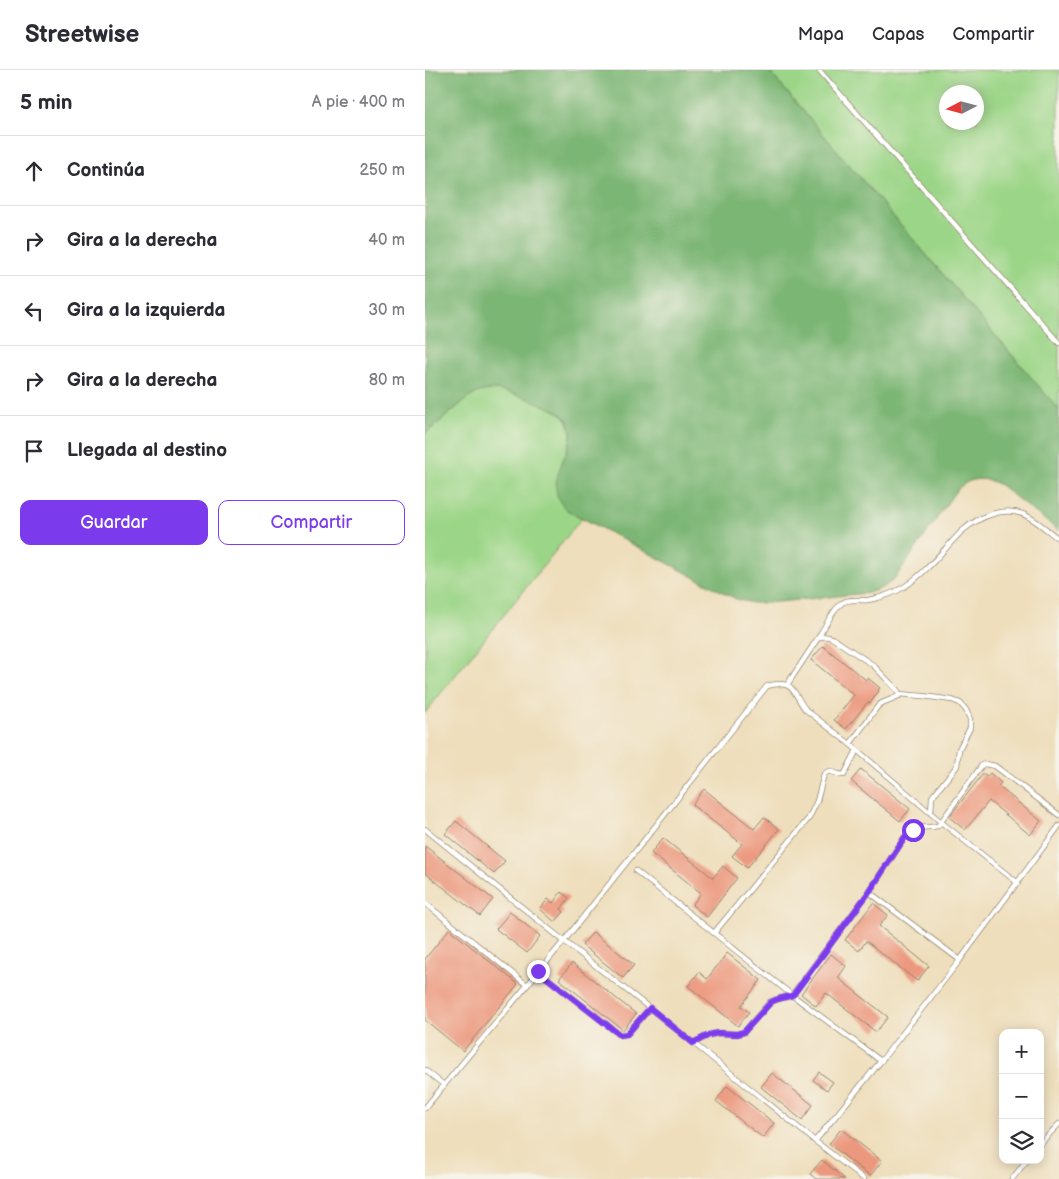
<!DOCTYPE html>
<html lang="es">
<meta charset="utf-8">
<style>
:root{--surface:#fff;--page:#f7f7f7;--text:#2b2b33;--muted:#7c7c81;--line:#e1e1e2;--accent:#7c3aed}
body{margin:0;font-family:"Balsamiq Sans",sans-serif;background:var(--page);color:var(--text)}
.controls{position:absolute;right:15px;bottom:15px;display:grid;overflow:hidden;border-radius:10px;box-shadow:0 2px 12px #0003}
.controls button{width:45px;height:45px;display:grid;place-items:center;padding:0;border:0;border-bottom:1px solid var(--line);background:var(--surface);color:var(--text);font:25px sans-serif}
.compass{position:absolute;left:514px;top:15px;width:45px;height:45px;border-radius:50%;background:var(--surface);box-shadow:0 2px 12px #0003;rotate:264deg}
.stop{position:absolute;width:15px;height:15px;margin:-11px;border:4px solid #7c3aed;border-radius:50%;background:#fff}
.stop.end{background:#7c3aed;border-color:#fff;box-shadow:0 1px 5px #0008}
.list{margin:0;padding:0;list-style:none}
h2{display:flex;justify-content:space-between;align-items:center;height:65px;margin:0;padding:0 20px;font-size:21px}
h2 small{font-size:16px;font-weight:400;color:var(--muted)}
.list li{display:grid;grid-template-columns:32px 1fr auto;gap:15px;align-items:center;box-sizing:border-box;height:70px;padding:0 20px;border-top:1px solid var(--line)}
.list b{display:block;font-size:19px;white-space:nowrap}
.list em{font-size:16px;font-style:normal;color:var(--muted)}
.actions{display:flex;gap:10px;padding:15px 20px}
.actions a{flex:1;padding:11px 0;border:1px solid var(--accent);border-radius:10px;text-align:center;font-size:18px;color:var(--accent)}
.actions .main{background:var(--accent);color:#fff}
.icon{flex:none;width:28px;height:28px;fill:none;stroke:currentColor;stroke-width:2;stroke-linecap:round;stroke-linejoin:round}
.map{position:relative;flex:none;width:634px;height:1109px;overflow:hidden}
header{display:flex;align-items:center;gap:30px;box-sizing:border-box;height:70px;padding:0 25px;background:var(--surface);border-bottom:1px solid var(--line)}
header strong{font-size:24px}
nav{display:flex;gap:28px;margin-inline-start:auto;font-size:18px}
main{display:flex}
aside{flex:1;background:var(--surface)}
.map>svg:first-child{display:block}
</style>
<header>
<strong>Streetwise</strong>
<nav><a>Mapa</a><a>Capas</a><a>Compartir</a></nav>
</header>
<main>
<aside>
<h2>5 min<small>A pie · 400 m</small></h2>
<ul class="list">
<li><svg class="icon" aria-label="ahead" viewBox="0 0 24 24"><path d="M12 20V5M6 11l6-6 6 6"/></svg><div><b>Continúa</b></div><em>250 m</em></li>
<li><svg class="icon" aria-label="right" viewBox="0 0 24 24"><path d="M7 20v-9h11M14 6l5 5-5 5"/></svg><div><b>Gira a la derecha</b></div><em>40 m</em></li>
<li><svg class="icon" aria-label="left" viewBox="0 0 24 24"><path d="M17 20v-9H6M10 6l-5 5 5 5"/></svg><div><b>Gira a la izquierda</b></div><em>30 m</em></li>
<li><svg class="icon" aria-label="right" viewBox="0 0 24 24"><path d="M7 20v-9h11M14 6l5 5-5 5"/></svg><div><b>Gira a la derecha</b></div><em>80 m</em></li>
<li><svg class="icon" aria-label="arrive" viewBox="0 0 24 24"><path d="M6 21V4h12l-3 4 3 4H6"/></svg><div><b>Llegada al destino</b></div></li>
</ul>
<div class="actions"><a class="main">Guardar</a><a>Compartir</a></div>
</aside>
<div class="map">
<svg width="634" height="1109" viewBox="0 0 634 1109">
<rect width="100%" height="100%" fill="#f7f3e8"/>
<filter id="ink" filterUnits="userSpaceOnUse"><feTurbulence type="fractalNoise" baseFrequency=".02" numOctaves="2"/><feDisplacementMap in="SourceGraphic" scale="10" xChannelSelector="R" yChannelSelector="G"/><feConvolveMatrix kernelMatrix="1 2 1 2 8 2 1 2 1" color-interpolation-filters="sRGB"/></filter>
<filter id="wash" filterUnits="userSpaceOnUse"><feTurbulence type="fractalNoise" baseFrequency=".0096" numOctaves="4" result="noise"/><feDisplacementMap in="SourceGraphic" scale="20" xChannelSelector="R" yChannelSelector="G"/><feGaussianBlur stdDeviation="1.12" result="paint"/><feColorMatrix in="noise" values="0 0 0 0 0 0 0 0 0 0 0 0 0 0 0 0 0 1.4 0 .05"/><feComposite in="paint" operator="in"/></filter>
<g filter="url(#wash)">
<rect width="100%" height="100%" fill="#eedebc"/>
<g fill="#9bd587" stroke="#6b8052" fill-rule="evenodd">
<path d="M343,0h291v340zM522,22h30v30h-30z"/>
<path d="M64,320c4,0 8,0 12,0 12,2 58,19 65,28 3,4 4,10 5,15l-4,77 15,8 -157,195v-279l44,-37 10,-5z"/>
</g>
<path fill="#7cb674" stroke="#5c7049" d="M0,0h343l291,340v121l-59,-46c-17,-9 -32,-8 -45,7l-53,77 -7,9 -8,7 -10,5 -9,3 -100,10h-16l-16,-4 -169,-89c-20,-18 -8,-39 0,-60 2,-6 5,-12 4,-18 0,-5 -2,-11 -6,-15 -7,-8 -51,-24 -63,-26 -7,-2 -15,-1 -23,1 -15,6 -40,31 -54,42z"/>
<g id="blocks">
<g fill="#ec987e">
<path d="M398,576l43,34 2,-2 12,10 -2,2 1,1 -9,12 -2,-1 -22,27 -12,-9 20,-25 -43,-35z"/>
<path d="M436,699l49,40 -10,12 -49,-40z"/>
<path d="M565,703l11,10 -3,3 43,35 -11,14 -41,-34 -24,29 -16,-13 34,-43 4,3z"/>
<path d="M279,719l50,40 10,-12 15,12 -32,39 -15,-12 10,-12 -50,-39z"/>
<path d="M31,751l49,40 -11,13 -49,-40z"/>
<path d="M238,768l50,40 10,-12 14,12 -30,39 -15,-12 9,-12 -50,-40z"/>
<path d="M0,776l68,53 -13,17 -55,-43z"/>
<path d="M136,822l8,6 -8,11 3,3 -9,10 -15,-13 8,-10 5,4z"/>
<path d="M448,833l15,12 -9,11 50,40 -12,15 -51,-40 -7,10 -14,-11z"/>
<path d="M85,842l30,24 -13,17 -31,-24z"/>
<path d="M24,859l69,55 -55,67 -38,-31v-61z"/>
<path d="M168,862l41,33 -11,13 -41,-33z"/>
<path d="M302,883l34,27 -20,26 8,6 -11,14 -50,-40 11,-14 8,7z"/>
<path d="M406,884l15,12 -8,12 50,39 -12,15 -50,-39 -10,13 -15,-12z"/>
<path d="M147,893l64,51 -13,16 -64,-51z"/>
<path d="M394,1002l14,10 -6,8 -14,-10z"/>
<path d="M347,1003l41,32 -11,15 -41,-33z"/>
<path d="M302,1016l47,37 -11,15 -47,-37z"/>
<path d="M416,1059l41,32 -12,15 -41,-32z"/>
<path d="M397,1090l23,19h-29l-6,-5z"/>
</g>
</g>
</g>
<g filter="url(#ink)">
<use href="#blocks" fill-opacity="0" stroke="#94846d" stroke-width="1"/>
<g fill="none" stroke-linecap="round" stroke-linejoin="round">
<g stroke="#94846d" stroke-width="6">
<g id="lane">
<path d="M394,0l240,273"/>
<path d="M393,568c5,-8 16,-30 24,-35 7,-5 17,-2 26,-3 12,-2 26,-7 36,-13 23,-15 39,-37 58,-56 18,-15 43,-26 65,-15 12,6 22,16 32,23"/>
<path d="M362,615l31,-47c5,-2 9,-2 14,0l41,27 25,26 1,5 -17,7 -4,3 -28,38"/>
<path d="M474,624l24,2 29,4 8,3 6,7 4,9v9l-11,21 -2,17 -25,31 -1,16"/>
<path d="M0,759l139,112 107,84 144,116 49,38"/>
<path d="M211,801l156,124 89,66"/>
<path d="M444,822l91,68"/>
<path d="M0,833l102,82"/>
<path d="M289,863l95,-115 8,-17 7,-27 5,-3 9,3 6,1 13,-25"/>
<path d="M113,901l82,64 7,-1 23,-26"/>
<path d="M268,973l16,-8 9,-2 19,1 7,-2 26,-30c8,-4 15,-4 22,-7l77,-103 36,-55c13,-13 17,-8 33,-11l44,-61 3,-1 10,2 64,49"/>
<path d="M0,1000l19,15"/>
<path d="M0,1038l139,-167 203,-255c28,-8 26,8 39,24l44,34 91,78 77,61"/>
<path d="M390,1071l66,-80 79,-101 99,-134"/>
<path d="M615,1074l19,-20"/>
<path d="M587,1109l15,-19"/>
</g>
</g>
<use href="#lane" stroke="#fff" stroke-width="4.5"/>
</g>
</g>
<g fill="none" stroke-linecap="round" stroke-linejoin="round" filter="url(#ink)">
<path stroke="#7c3aed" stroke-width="6" d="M113,901l82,64 7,-1 23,-26 43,35 16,-8 9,-2 19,1 7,-2 27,-30c7,-4 14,-4 22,-7l76,-103 36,-55 8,-7"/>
</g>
</svg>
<div class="controls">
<button>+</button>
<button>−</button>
<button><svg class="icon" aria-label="layers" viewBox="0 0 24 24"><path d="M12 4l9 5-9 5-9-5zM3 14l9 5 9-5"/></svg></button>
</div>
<svg class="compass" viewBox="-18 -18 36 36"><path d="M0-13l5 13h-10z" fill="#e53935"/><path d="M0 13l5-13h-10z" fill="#7c7c81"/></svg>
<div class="stop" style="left:488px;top:760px"></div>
<div class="stop end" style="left:113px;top:901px"></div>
</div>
</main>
